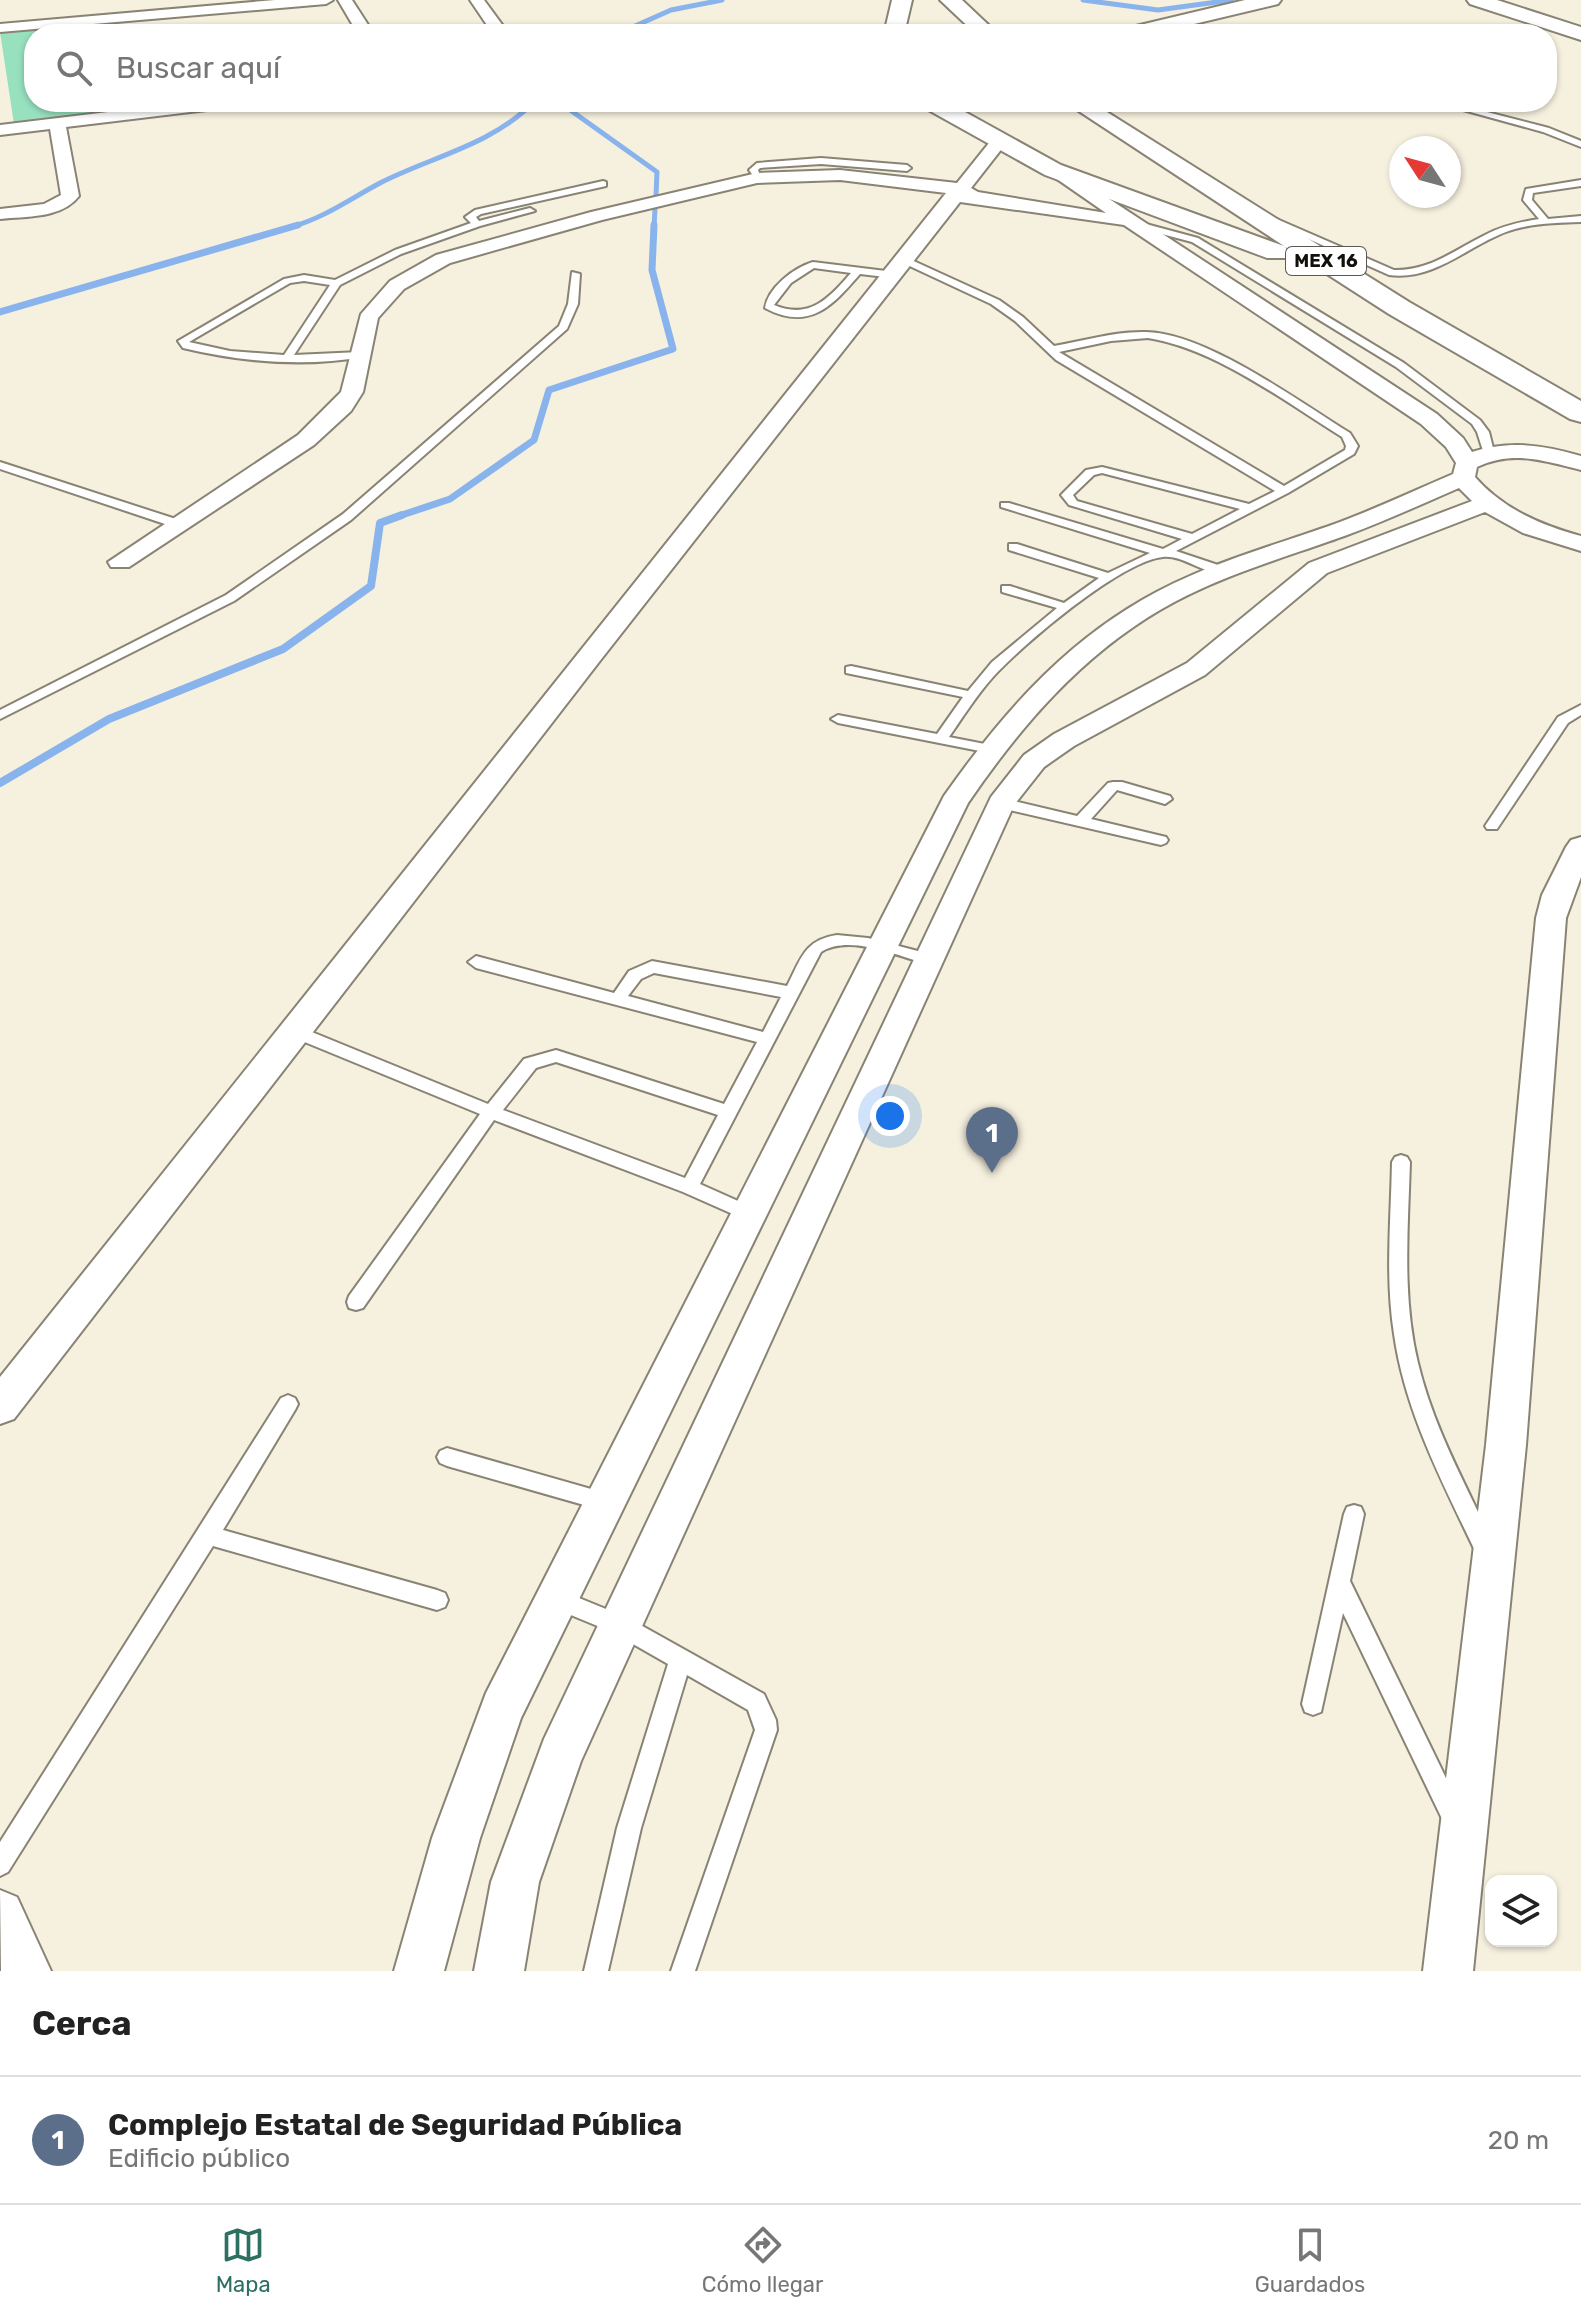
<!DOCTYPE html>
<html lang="es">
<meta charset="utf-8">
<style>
:root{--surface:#fff;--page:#f6f6f6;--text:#222;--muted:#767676;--line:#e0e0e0;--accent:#2d7061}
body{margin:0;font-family:Rubik,sans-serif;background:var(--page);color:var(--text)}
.controls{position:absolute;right:24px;bottom:24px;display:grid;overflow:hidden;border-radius:16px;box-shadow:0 2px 6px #0004}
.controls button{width:72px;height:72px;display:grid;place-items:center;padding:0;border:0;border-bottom:2px solid var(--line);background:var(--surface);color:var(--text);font:40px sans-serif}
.compass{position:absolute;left:1389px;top:136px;width:72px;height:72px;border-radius:50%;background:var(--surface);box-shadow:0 2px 6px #0004;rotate:306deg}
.you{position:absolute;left:890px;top:1116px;width:28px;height:28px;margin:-20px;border:6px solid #fff;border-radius:50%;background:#1a73e8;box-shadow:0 0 0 12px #1a73e833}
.badge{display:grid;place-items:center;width:52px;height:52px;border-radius:50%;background:var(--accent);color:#fff;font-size:26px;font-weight:700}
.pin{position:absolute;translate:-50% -66px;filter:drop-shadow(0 2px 4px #0008)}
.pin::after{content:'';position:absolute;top:42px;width:28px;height:24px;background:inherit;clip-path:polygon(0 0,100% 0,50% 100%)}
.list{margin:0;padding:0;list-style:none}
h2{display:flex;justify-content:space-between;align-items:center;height:104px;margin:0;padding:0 32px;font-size:34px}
h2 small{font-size:26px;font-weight:400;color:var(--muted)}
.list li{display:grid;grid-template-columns:52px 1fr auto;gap:24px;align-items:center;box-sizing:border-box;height:128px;padding:0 32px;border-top:2px solid var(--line)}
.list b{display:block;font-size:30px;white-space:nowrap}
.list p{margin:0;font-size:26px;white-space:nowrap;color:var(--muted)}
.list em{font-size:26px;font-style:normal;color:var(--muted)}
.icon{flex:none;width:44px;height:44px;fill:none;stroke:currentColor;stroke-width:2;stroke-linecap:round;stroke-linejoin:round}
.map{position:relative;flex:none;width:1581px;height:1971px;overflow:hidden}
.search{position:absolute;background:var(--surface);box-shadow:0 2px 6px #0004;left:24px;right:24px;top:24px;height:88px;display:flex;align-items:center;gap:20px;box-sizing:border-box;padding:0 28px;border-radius:32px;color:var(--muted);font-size:30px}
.sheet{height:232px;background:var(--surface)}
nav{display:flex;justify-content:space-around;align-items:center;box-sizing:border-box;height:112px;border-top:2px solid var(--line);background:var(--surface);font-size:22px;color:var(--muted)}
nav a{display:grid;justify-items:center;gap:4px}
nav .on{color:var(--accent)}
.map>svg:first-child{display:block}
</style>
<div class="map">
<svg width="1581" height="1971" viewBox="0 0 1581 1971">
<rect width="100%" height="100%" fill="#f6f0df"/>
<path fill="#97e1bf" d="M96,23l6,1 2,10h-70v68h88l3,9 -111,13 -14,-92z"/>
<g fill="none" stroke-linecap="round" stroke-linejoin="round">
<g stroke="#89b3ec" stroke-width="5">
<path d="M1083,0l75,10 74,-10"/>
<path d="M617,34l54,-24 51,-10"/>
<path d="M559,102l98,70 -1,23"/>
<path d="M291,227c33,-9 59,-28 89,-44 53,-27 110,-37 154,-81"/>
<path d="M654,227l1,-18"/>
</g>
<g stroke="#89b3ec" stroke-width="7">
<path d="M0,312l298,-87"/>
<path d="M396,517l54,-18 84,-59 15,-50 124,-41 -21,-79 2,-45"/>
</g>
<path stroke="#89b3ec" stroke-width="8" d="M0,783l109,-64 174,-70 88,-63 9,-63 22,-8"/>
<g stroke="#898374" stroke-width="4">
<g id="service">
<path d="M1434,102h14l101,26 32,13v6l-38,-15z"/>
<path d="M821,158l86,7 4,3 -4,3 -86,-7 -61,4 -2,2 3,8 -4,3 -8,-11 8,-7z"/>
<path d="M1581,180v6l-48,7 -1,7 16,19 33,-3v6c-25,1 -51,1 -75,10 -40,15 -72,49 -117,43l-125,-56 8,-2 122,53c36,1 60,-20 91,-35 17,-9 35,-13 54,-16l-16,-19 3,-11z"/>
<path d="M603,181l3,1v4l-125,28 -5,3 3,4 51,-13 5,3 -55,15 -79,28 -61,31 -46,70 66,-3 4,1v4c-59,10 -123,5 -181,-9l-5,-7 106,-62 20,-4 31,5 60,-30 76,-27 -6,-6 10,-7zM304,281l26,4 -46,70 -54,-4 -41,-9 101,-59z"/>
<path d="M1131,220l67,18 206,125 76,57 9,12 5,20 -10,2 -7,-22 -5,-8 -76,-57 -204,-125 -64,-17v-4z"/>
<path d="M901,258h6l92,42 24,17 31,29c30,-5 61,-15 92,-14 60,1 152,69 204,101l8,13 -4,8 -66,39 -112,58 51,17v6c-22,2 -42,-19 -64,-17 -42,4 -141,88 -170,120 -17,19 -30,40 -44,60l46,9 2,3 -2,3 -5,1 -152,-30 -7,-4 7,-4 99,19 26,-37 -117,-24v-6l5,-1 117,25 24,-29 65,-54 -55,-16v-6h8l54,17 35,-25 -90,-28v-6h8l91,29 42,-20 -149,-46v-4h8l154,46 19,-10 -113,-34 -8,-10 25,-25 16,-3 147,37 26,-13 -219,-131 -41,-39 -24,-17 -90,-42zM1148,338c68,11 136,63 194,99l4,9 -1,4 -61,36 -225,-134 52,-11zM1102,473l138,36 -48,25 -115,-33 -4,-6 21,-20z"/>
<path d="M813,262l81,10 5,3 -5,3 -34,-4c-27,31 -50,58 -95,34 3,-20 28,-40 48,-46zM814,268l37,5c-22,25 -41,47 -77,32l17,-22z"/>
<path d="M572,272l8,2 -2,30 -11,25 -216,191 -117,81 -234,118v-9l226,-115 117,-81 216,-188 9,-22z"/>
<path d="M0,462l182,59 2,3 -2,3h-8l-174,-58z"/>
<path d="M1581,705v10l-13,8 -71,106h-10l-2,-3 73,-109z"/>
<path d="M1113,782h9l48,14 2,3 -7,5 -48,-14 -26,29 75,18 2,3 -2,3 -5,2 -160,-37 -7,-5 7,-5 76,18 31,-33z"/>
<path d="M837,935l31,3 65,17 2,4 -8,5c-30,-8 -77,-30 -106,-12l-121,232 56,25 3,5 -3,5 -6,2 -6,-2 -61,-27 -189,-72 -131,188 -7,2 -7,-2 -2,-6 2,-6 131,-182 -190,-78 -2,-4 2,-4h12l186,76 36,-45 32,-9 168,54 33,-62 -281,-74 -8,-6 8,-6 138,37 15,-22 23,-10 135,25c14,-27 17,-46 50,-51zM654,973l127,24 -18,35 -135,-36 13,-17zM556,1062l162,53 -33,63 -182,-68 33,-42z"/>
<path d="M1401,1155l6,2 3,5c-2,67 -8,136 8,201 16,67 50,125 78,187l-4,7 -7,3 -7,-3c-34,-72 -73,-144 -84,-223 -9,-57 -3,-115 -2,-172l3,-5z"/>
<path d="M288,1395l7,3 3,6 -3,6 -72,120 214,60 8,3 3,7 -3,7 -8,3 -224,-64 -205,326 -8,4v-34l281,-444z"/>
<path d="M447,1448l158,45 7,2 3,7 -3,7 -7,2 -158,-45 -7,-3 -3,-6 3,-6z"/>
<path d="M1354,1505l7,2 3,7 -14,67 111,228 4,8 -4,8 -8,4 -8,-4 -102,-212 -22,99 -8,3 -8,-3 -3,-8 42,-190 3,-7z"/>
<path d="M557,1589l71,29 136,76 12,26 1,10 -82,241h-24l84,-241 -7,-20 -61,-35 -46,153 -33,143h-24l33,-143 51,-164 -56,-32 -63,-26 -3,-7 3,-7z"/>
</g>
</g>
<g stroke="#898374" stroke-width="4">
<g id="minor">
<path d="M275,0h58l-7,4 -326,28v-8z"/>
<path d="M338,0h14l22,34h-16z"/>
<path d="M470,0h14l25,34h-16z"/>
<path d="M191,102h49l-8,5 -166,20 13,69c-18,23 -53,20 -79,23v-10l44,-5 17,-9 -11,-66 -50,6v-10z"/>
<path d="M999,137l8,5 -36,46 7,4 128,21 -62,-43 3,-4h12l378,248 26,24 9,14c38,-12 71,-7 109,4v14c-37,-9 -67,-20 -104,-3l-2,10c28,32 66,48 106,59v15l-58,-18 -38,-21 -158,61 -122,102 -131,71 -30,21 -30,38 -433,956 -42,121 -15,89h-50l17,-89 53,-143 447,-942 33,-42 30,-21 133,-71 122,-100 163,-62 -13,-13c-37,16 -74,33 -112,47 -63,23 -129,41 -187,75 -80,47 -140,117 -192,193l-447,915 -41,120 -36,133h-50l38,-133 54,-145 458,-897c54,-77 115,-148 198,-196 58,-34 124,-52 187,-74 42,-15 82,-34 124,-52l3,-11 -10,-16 -25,-23 -297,-199 -164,-23 -361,460 -585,757 -14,5v-47l946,-1184 -106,-13 -83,3 -155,37 -152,43 -46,26 -26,29 -15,74 -12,19 -37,34 -185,122h-18l-3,-5 190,-127 43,-43 20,-78 29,-33 46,-26 155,-43 166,-39 83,-3 117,13 36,-45z"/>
<path d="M1581,837v40l-15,41 -40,527 -53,526h-50l63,-526 50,-527 6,-23 24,-48 5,-7z"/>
<path d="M0,1890l17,7 34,74h-50z"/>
</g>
</g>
<g stroke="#898374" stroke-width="4">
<g id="trunk">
<path d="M892,0h20l-8,34h-20z"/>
<path d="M940,0h22l36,34h-22z"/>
<path d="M1245,0h36l-3,4 -126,30h-36l3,-4z"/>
<path d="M1467,0h30l84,27v13l-111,-36z"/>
<path d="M920,102h27l114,63 223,81 -219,-144h26l318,200 172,99v21l-11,-3 -181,-105 -104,-67 4,5 -4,6h-18l-222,-83 -122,-68z"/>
</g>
</g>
<use href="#service" fill="#fff" fill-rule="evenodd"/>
<use href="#minor" fill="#fff" fill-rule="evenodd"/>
<use href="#trunk" fill="#fff" fill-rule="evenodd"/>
</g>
<g text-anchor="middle" stroke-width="7" stroke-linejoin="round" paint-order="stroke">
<rect fill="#fff" stroke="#595854" stroke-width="2" x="1286" y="247" width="80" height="28" rx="6"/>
<g font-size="18" font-weight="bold" fill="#12100a">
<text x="1326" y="267">MEX 16</text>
</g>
</g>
</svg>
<div class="controls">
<button><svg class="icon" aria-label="layers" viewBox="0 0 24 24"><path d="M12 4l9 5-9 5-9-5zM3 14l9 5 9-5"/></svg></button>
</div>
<svg class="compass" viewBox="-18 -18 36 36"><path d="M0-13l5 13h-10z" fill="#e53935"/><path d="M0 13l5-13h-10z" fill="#767676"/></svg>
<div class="you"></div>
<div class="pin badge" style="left:992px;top:1173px;background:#5c6f8a">1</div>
<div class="search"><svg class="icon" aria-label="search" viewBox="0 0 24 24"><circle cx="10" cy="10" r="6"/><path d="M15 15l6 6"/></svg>Buscar aquí</div>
</div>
<section class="sheet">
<h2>Cerca<small></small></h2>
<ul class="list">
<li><span class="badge" style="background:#5c6f8a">1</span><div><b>Complejo Estatal de Seguridad Pública</b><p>Edificio público</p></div><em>20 m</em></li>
</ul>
</section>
<nav>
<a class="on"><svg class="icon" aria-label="map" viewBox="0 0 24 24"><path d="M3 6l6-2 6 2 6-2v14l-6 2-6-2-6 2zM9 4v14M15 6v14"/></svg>Mapa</a>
<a><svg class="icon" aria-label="directions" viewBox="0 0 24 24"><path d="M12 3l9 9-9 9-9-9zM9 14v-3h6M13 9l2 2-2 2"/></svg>Cómo llegar</a>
<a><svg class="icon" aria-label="saved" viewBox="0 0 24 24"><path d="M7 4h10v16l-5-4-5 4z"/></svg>Guardados</a>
</nav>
